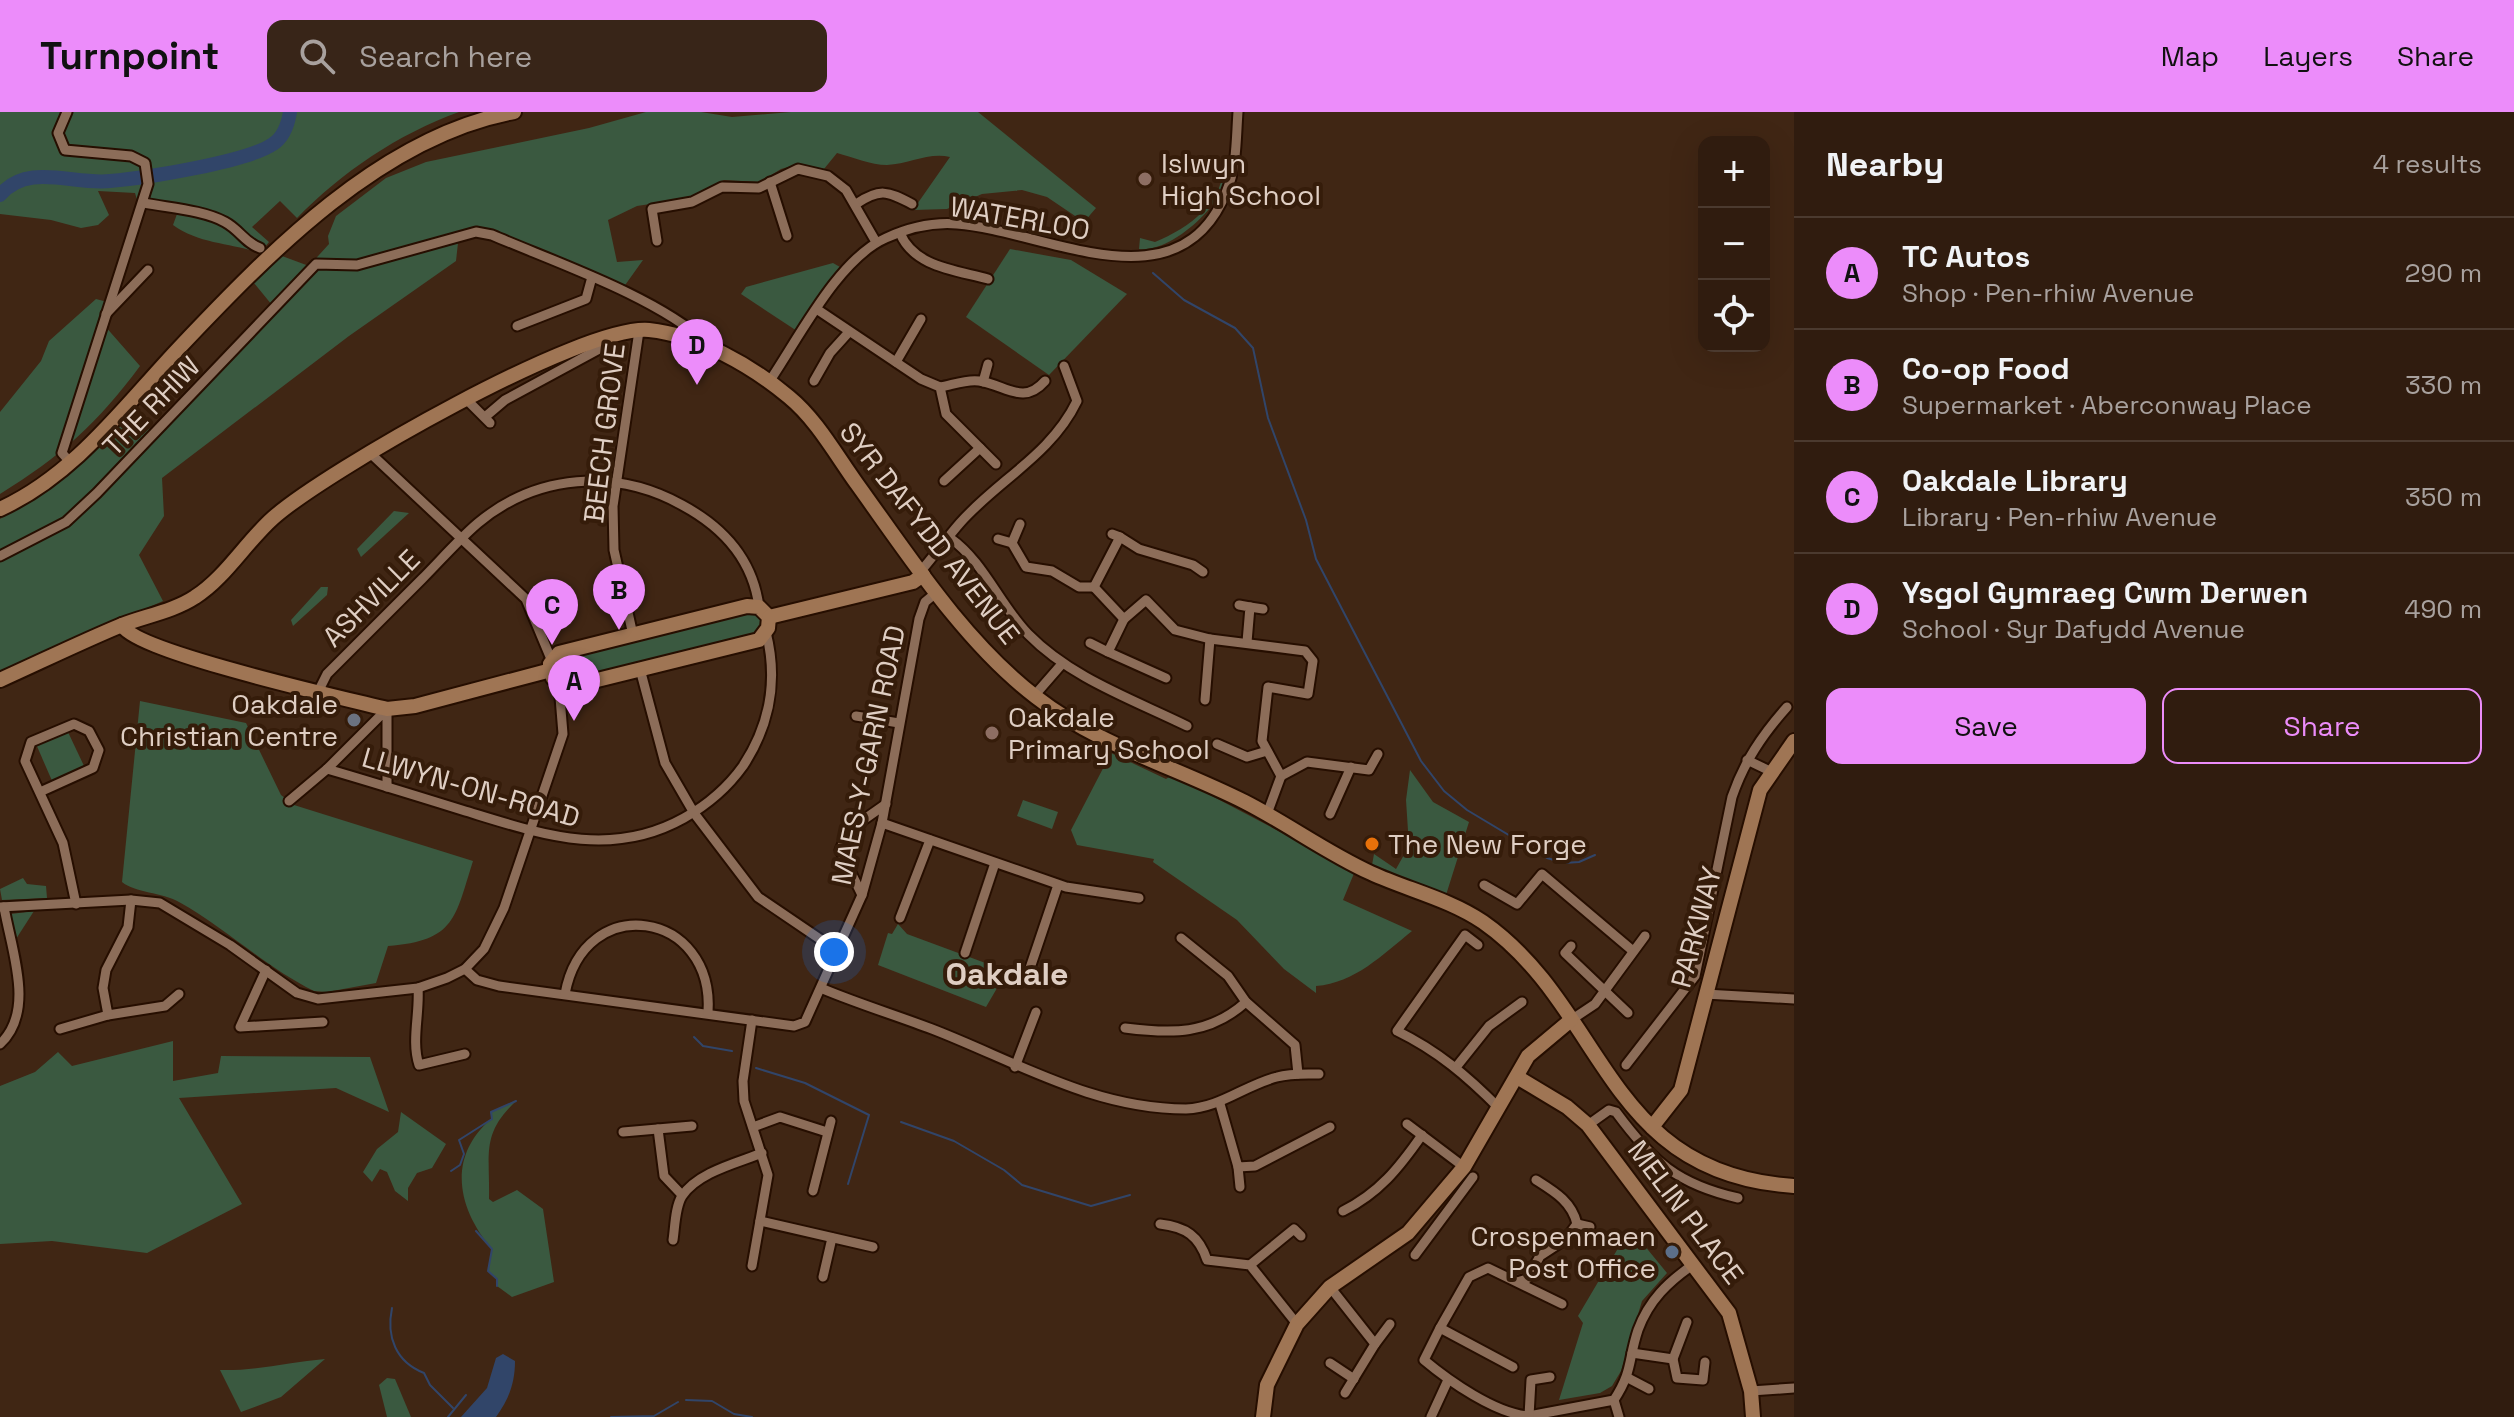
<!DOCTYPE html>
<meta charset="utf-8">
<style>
:root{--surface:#301c0f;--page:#382518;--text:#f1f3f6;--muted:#a8a19e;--line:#4b3a2f;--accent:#ec8cfa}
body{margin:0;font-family:"Space Grotesk",sans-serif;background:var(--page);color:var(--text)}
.controls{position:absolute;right:24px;top:24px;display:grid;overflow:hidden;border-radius:16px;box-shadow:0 8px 32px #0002}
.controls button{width:72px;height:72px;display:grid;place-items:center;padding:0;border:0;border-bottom:2px solid var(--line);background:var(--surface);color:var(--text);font:40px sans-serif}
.you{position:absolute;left:834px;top:840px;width:28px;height:28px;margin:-20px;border:6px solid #fff;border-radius:50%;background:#1a73e8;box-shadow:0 0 0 12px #1a73e833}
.badge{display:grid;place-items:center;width:52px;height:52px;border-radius:50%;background:var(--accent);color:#111;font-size:26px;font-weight:700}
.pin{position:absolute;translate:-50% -66px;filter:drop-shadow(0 2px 4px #0008)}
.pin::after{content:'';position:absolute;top:42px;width:28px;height:24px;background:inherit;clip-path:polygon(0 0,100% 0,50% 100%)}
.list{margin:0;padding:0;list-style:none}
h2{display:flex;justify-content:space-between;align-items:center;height:104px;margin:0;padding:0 32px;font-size:34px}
h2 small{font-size:26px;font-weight:400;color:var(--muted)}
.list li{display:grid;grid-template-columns:52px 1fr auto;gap:24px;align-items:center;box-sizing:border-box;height:112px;padding:0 32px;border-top:2px solid var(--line)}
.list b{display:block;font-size:30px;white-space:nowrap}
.list p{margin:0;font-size:26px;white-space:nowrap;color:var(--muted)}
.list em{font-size:26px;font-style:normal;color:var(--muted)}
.actions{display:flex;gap:16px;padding:24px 32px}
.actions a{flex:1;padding:18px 0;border:2px solid var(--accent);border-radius:16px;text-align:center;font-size:28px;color:var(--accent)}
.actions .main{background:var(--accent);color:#111}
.icon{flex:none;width:44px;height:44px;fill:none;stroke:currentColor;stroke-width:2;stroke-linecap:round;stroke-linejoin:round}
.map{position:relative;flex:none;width:1794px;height:1305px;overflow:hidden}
header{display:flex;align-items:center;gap:48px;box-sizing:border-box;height:112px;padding:0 40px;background:var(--accent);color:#111}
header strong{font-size:38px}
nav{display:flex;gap:44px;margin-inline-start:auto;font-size:28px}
.search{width:560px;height:72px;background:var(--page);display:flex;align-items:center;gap:20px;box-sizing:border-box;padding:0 28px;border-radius:16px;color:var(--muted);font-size:30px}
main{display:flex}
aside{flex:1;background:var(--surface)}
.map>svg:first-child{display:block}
</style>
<header>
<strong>Turnpoint</strong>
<div class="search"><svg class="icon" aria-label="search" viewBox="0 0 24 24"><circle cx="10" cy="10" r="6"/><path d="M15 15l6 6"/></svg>Search here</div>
<nav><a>Map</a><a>Layers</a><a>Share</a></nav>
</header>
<main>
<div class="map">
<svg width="1794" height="1305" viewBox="0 0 1794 1305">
<rect width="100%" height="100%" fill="#402614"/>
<g fill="#3a5940">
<path d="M0,0h459c-61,22 -117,60 -162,106l-17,-17 -28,26 17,15 -9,11c-29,-10 -61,-9 -87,-28l4,-11 -39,-11 -3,-10 -37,-2 11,24 -11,10 -17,3 -30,-8 -51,-6z"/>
<path d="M646,0h55l31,5 59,-5h187l118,96 -12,14 -37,-25 -25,-7 -40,4 -35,15 -34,1 37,-53c-21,-5 -41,7 -63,8 -16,0 -35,-8 -50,-12l-13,16 -25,-5 -18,5 -21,13 -36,-2 -35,18 -52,8 -29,14 9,42 26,-2 -20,28 -147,-61 -17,7 -3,27 -107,75 -187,142 2,38 -25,39 24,46 -163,72v-154l52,-32 73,-72 17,17 16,-7 114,-120 -18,-22 28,-27 27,10 20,-22 -1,-8 8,-20 50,-38 40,-16 163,-34z"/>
<path d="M1224,47c18,30 -49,95 -85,90l1,-11 15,4c34,-14 71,-40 69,-83z"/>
<path d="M1010,137l61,11 56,34 -78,81 -83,-58z"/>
<path d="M833,151l7,4 -43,64 -56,-37 5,-7z"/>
<path d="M96,187l15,4 -7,22 36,41c-42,57 -80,91 -140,128v-82l41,-51 8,-20z"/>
<path d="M394,399l15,2 -48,44 -4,-8z"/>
<path d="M321,475h7l-1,8 -34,31 -2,-6z"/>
<path d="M756,499l8,10 -6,14 -181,46 -17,-2 -5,-17 3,-4z"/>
<path d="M140,589l106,22 35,72 13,10 179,56c-18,56 -17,80 -85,85l-12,37 -49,9 -13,-1c-49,-24 -88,-63 -135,-89 -17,-10 -44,-9 -57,-20z"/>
<path d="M67,618l18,38 -32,15 -17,-39z"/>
<path d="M1111,641l55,26 6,-4 183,96 -12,29 69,31c-30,24 -57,52 -96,55v7l-32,-24 -47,-49 -84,-58 1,-3 -77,-14 -6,-15z"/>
<path d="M1410,658l23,32 36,20 -23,73 -74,-30 2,-11 22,15 13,-23 -3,-46z"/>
<path d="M1023,688l35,12 -6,17 -35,-13z"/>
<path d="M23,766l4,6 19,2 1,12 -45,2 -2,-11z"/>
<path d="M34,799l-18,28 -3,-2 -2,-23z"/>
<path d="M898,812l9,10 100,37 -21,36 -108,-42 10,-32 4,1z"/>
<path d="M173,929v40l45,-8 3,-17 149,1 19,55 -53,-24 -157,10 63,106 -95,49 -95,-12 -52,3v-158l35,-14 23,-20 14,14z"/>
<path d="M516,989c-35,33 -26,52 -27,98l4,3 24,-12 26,19 11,73 -42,15 -15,-11v-7l-9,-8 4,-22c-35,-41 -45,-92 -1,-130v-7z"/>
<path d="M401,1000l45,32 -14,24 -15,5 -9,15v13l-13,-10 -8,-19 -7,-3 -8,13 -9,-10 14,-23 21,-17z"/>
<path d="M1630,1116l37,45 -25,28 -21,70 -9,15 -12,7 -41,7 24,-77 -5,-7z"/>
<path d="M325,1247l-44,38 -40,15 -21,-42c36,1 69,-8 105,-11z"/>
<path d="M387,1266l8,1 16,38h-24l-8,-32z"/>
</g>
<path fill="#314569" d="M503,1242l12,7c0,22 -6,38 -19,56h-35l26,-29 9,-30z"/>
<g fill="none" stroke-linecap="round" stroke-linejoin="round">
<g stroke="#314569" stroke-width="2">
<path d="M1153,161l31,27 51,28 18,20 15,70 38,102 10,39 105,202 23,30 23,19 80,48 17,5 15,-1 16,-7"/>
<path d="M694,925l9,9 29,5"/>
<path d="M756,956l49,15 64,32 -21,69"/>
<path d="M901,1010l53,19 50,29 18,15 69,21 39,-11"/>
<path d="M451,1059l9,-6 4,-11 -5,-14 33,-21 -1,-7 25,-11"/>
<path d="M476,1119l16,18 -4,22 9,8v7"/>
<path d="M392,1196c-6,29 4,54 32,65l6,12 23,23"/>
<path d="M686,1288l26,1 22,13 18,3"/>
<path d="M448,1305l18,-22"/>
<path d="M611,1305l43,-1 24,-14"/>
</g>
<path stroke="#314569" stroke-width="14" d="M0,83c28,-33 73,-10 110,-14 35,-3 137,-19 163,-37 11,-7 15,-20 17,-32"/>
<g stroke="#260e00" stroke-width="13">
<g id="street">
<path d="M67,0l-9,21 7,17 66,6 14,7 3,21 -86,269 8,9"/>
<path d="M770,70l17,54"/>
<path d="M144,91c25,5 59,7 81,19 15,8 20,21 35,26"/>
<path d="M856,92c24,-16 31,-13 56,0"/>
<path d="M900,121c14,34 55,37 88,46"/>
<path d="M657,129l-5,-32 40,-7 30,-15 37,1 39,-19 30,7 18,14 30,52"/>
<path d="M818,198l103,69 19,8 6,27 50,50"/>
<path d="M106,202l42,-44"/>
<path d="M517,214l69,-27 6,-22"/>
<path d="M896,250l25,-43"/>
<path d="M814,269l16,-28 19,-21"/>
<path d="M769,270c30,-44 69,-123 117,-144 22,-10 47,-16 71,-14 87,6 223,88 270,-34 10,-24 9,-52 11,-78"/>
<path d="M983,270l5,-18"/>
<path d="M940,275c12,-2 27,-8 39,-6 27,4 44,25 66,0"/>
<path d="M468,289l22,22"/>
<path d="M485,305l20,-17 96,-52 8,-8"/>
<path d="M369,340l157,147 25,60"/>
<path d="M944,369l36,-33"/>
<path d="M1020,412l-8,19 14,24 26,4 27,16h15"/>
<path d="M1120,425l19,12 54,16 10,7"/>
<path d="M950,426c34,24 49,66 78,96 43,44 104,65 159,92"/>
<path d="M998,427l14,4"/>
<path d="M0,444l66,-34 31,-29 219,-229 41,1 119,-33 16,3c65,28 163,61 215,108"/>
<path d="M920,460c14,-16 26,-33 40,-49 38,-43 91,-68 117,-122l-13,-35"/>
<path d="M1094,475l30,32 22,-19 29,30 35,9 95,12 8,10 -5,33 -40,-7 -6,54 19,35 -14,38"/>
<path d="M1094,475l26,-50 -8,-3"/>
<path d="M1239,493l11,2 -3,35"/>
<path d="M1250,495l13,2"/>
<path d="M1124,507l-16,33 58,26"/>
<path d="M633,523l-19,-85 -1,-44 26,-175"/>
<path d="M1090,531l18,9"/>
<path d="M640,557l25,94 29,50 64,84 81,55"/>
<path d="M318,580l9,-18c32,-32 63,-63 95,-95 18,-18 36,-39 56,-56 59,-49 137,-55 204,-18 41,22 71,55 77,102"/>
<path d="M1034,584l27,-31"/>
<path d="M1205,588l5,-61"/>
<path d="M856,604l43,7"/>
<path d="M1217,632l30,13 20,-6"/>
<path d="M1747,648l25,12"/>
<path d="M327,657c45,13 90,27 135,41 76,23 147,50 222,8 23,-13 44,-31 59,-52 27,-41 35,-87 23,-134"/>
<path d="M1281,664l26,-14 62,8 9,-16"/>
<path d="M40,680l53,-24 6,-18 -10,-19 -15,-7 -43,18 -6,19 38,82 13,61"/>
<path d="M289,689l38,-32 60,-60v78"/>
<path d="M1330,702l21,-47"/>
<path d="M882,711l184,64 73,11"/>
<path d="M1484,773l33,19 25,-30 91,77"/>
<path d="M862,783l-22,-45 9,-20 37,-26"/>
<path d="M131,788l-3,27 -22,43 -3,18 5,27 57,-9 14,-12"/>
<path d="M0,795l131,-7 29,3 70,42 67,48 21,6 100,-11 29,-10 18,-9 19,-20 20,-41 59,-174 -4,-49"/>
<path d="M900,806l30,-78"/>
<path d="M1181,826l47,38 18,26 49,43 3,29"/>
<path d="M1478,833l-13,-10 -68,96c41,20 70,45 102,77"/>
<path d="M1571,834l-6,7 63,60"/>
<path d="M965,841l30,-90"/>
<path d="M465,857l12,11 22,6 295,40 11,-4 57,-127 20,-72 37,-204 6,-17 12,-10"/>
<path d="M266,858l-26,57 83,-5"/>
<path d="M1028,862l30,-89"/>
<path d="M418,876c2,25 -7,53 1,77l46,-11"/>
<path d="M823,877c36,15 72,26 109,40 83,32 161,80 254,80 34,-1 59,-24 91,-32 14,-4 28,-3 42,-3"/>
<path d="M565,882c19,-104 150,-84 143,19"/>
<path d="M1705,882l89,5"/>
<path d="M752,908l-9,61 1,20 24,74 -16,91"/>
<path d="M1571,908l24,-16 50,-68"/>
<path d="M1125,916c47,6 84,7 121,-26"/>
<path d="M60,917l48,-14"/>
<path d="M0,932c36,-33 11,-95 4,-137"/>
<path d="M1626,953l69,-89 37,-179c12,-35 30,-62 55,-90"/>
<path d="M1457,954l32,-40 33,-24"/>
<path d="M1015,955l21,-55"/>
<path d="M1220,992l18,63 17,-1 75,-39"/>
<path d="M1407,1012l57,43"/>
<path d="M1588,1013l21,-15 7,2c37,50 61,72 122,86"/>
<path d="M753,1015l27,-10 47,15"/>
<path d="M658,1017l6,47 18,19"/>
<path d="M623,1020l69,-6"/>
<path d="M1238,1055l2,20"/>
<path d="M813,1079l18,-70"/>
<path d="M1343,1099c36,-18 56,-43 79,-76"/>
<path d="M760,1109l113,26"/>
<path d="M1160,1112c26,3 39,12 47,36l43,5 47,59"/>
<path d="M1577,1112l13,3"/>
<path d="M673,1128c2,-13 2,-33 9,-44 16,-24 55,-33 80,-43"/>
<path d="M1415,1143l58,-78"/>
<path d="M1250,1153l44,-36 7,7"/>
<path d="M823,1165l9,-39"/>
<path d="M1520,1169l7,-2 13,-23 26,-17 11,-15c-5,-22 -22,-32 -41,-44"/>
<path d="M1330,1175l45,57 -30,49"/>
<path d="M1440,1216l-16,32c25,21 72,54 105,56l85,-16c19,-29 14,-40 24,-70 11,-30 30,-48 56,-66"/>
<path d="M1375,1232l15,-20"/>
<path d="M1632,1241l41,6 14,-37"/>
<path d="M1673,1247l4,19 26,2 2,-18"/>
<path d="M1330,1251l24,16"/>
<path d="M1513,1255l-73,-39 29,-51 19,-9 74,36"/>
<path d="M1628,1266l21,11"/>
<path d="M1751,1279l43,-3"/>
<path d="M1614,1288l5,17"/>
<path d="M1529,1304l2,-36 19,-3"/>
<path d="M1431,1305l17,-37"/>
</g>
</g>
<g stroke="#260e00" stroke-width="18">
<g id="secondary">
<path d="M0,397c75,-34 125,-104 180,-162 89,-94 202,-211 334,-235"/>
<path d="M747,494l12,1 10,10 -1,11 -9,12 -190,47 -10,-2 -6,-7 -3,-14 9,-11z"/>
<path d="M769,505l144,-35 10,-7"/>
<path d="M122,513c13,27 225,74 265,84l28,-3 136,-36"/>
<path d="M0,568c40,-18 81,-38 122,-55 23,-9 52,-14 73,-28 30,-19 51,-55 78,-79 53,-47 310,-194 376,-188 49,5 103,36 140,67 28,23 47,58 68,87 52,72 108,159 179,213 61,48 140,70 209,105 43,22 82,51 126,71 37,17 78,26 112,49 124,87 121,252 311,264"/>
<path d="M1517,965l50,30 21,18 141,188 22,78 2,26"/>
<path d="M1652,1015l29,-37 79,-300 34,-49"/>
<path d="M1263,1305l4,-32 30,-61 33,-37 78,-54 56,-66 64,-111 43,-36"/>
</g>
</g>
<use href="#street" stroke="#8c6d59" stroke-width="9"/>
<use href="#secondary" stroke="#9f7554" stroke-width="14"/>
</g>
<g fill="#8d6e63" stroke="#351c0a" stroke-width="3">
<circle cx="1145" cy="67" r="8"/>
<circle cx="992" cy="621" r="8"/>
</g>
<circle fill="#6b7280" stroke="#351c0a" stroke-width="3" cx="354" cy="608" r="8"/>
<circle fill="#e8710a" stroke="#351c0a" stroke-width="3" cx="1372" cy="732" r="8"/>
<circle fill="#5c6f8a" stroke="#351c0a" stroke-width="3" cx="1672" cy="1140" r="8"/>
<g text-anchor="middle" stroke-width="8" stroke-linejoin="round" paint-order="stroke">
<g font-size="28" fill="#dfcec3" stroke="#351c0a" text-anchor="start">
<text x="1161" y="61">Islwyn<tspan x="1161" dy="32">High School</tspan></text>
<text x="338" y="602" text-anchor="end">Oakdale<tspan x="338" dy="32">Christian Centre</tspan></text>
<text x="1008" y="615">Oakdale<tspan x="1008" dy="32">Primary School</tspan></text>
<text x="1388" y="742">The New Forge</text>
<text x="1656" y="1134" text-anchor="end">Crospenmaen<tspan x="1656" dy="32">Post Office</tspan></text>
</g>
<g font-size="28" fill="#dfcec3" stroke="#351c0a">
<text transform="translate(1020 106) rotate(10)" y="10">WATERLOO</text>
<text transform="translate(151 294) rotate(-46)" y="10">THE RHIW</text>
<text transform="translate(604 321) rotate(-83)" y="10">BEECH GROVE</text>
<text transform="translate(930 421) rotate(52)" y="10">SYR DAFYDD AVENUE</text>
<text transform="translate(371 486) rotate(-45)" y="10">ASHVILLE</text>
<text transform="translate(868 643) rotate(-78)" y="10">MAES-Y-GARN ROAD</text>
<text transform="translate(471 675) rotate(16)" y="10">LLWYN-ON-ROAD</text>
<text transform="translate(1696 815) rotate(-75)" y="10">PARKWAY</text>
<text transform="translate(1686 1100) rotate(53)" y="10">MELIN PLACE</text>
</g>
<g font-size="32" font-weight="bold" fill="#dfcec3" stroke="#351c0a">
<text x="1007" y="873">Oakdale</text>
</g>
</g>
</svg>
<div class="controls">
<button>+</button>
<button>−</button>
<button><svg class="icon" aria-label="locate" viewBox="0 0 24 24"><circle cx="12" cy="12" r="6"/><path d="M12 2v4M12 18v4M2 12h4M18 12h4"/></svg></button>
</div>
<div class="you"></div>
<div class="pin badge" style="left:574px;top:609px">A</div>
<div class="pin badge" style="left:619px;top:518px">B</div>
<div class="pin badge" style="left:552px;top:533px">C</div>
<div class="pin badge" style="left:697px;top:273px">D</div>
</div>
<aside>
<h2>Nearby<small>4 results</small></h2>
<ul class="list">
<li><span class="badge">A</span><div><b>TC Autos</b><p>Shop · Pen-rhiw Avenue</p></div><em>290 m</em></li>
<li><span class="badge">B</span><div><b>Co-op Food</b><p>Supermarket · Aberconway Place</p></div><em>330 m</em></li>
<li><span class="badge">C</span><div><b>Oakdale Library</b><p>Library · Pen-rhiw Avenue</p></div><em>350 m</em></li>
<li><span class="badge">D</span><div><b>Ysgol Gymraeg Cwm Derwen</b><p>School · Syr Dafydd Avenue</p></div><em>490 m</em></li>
</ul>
<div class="actions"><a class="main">Save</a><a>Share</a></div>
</aside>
</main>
